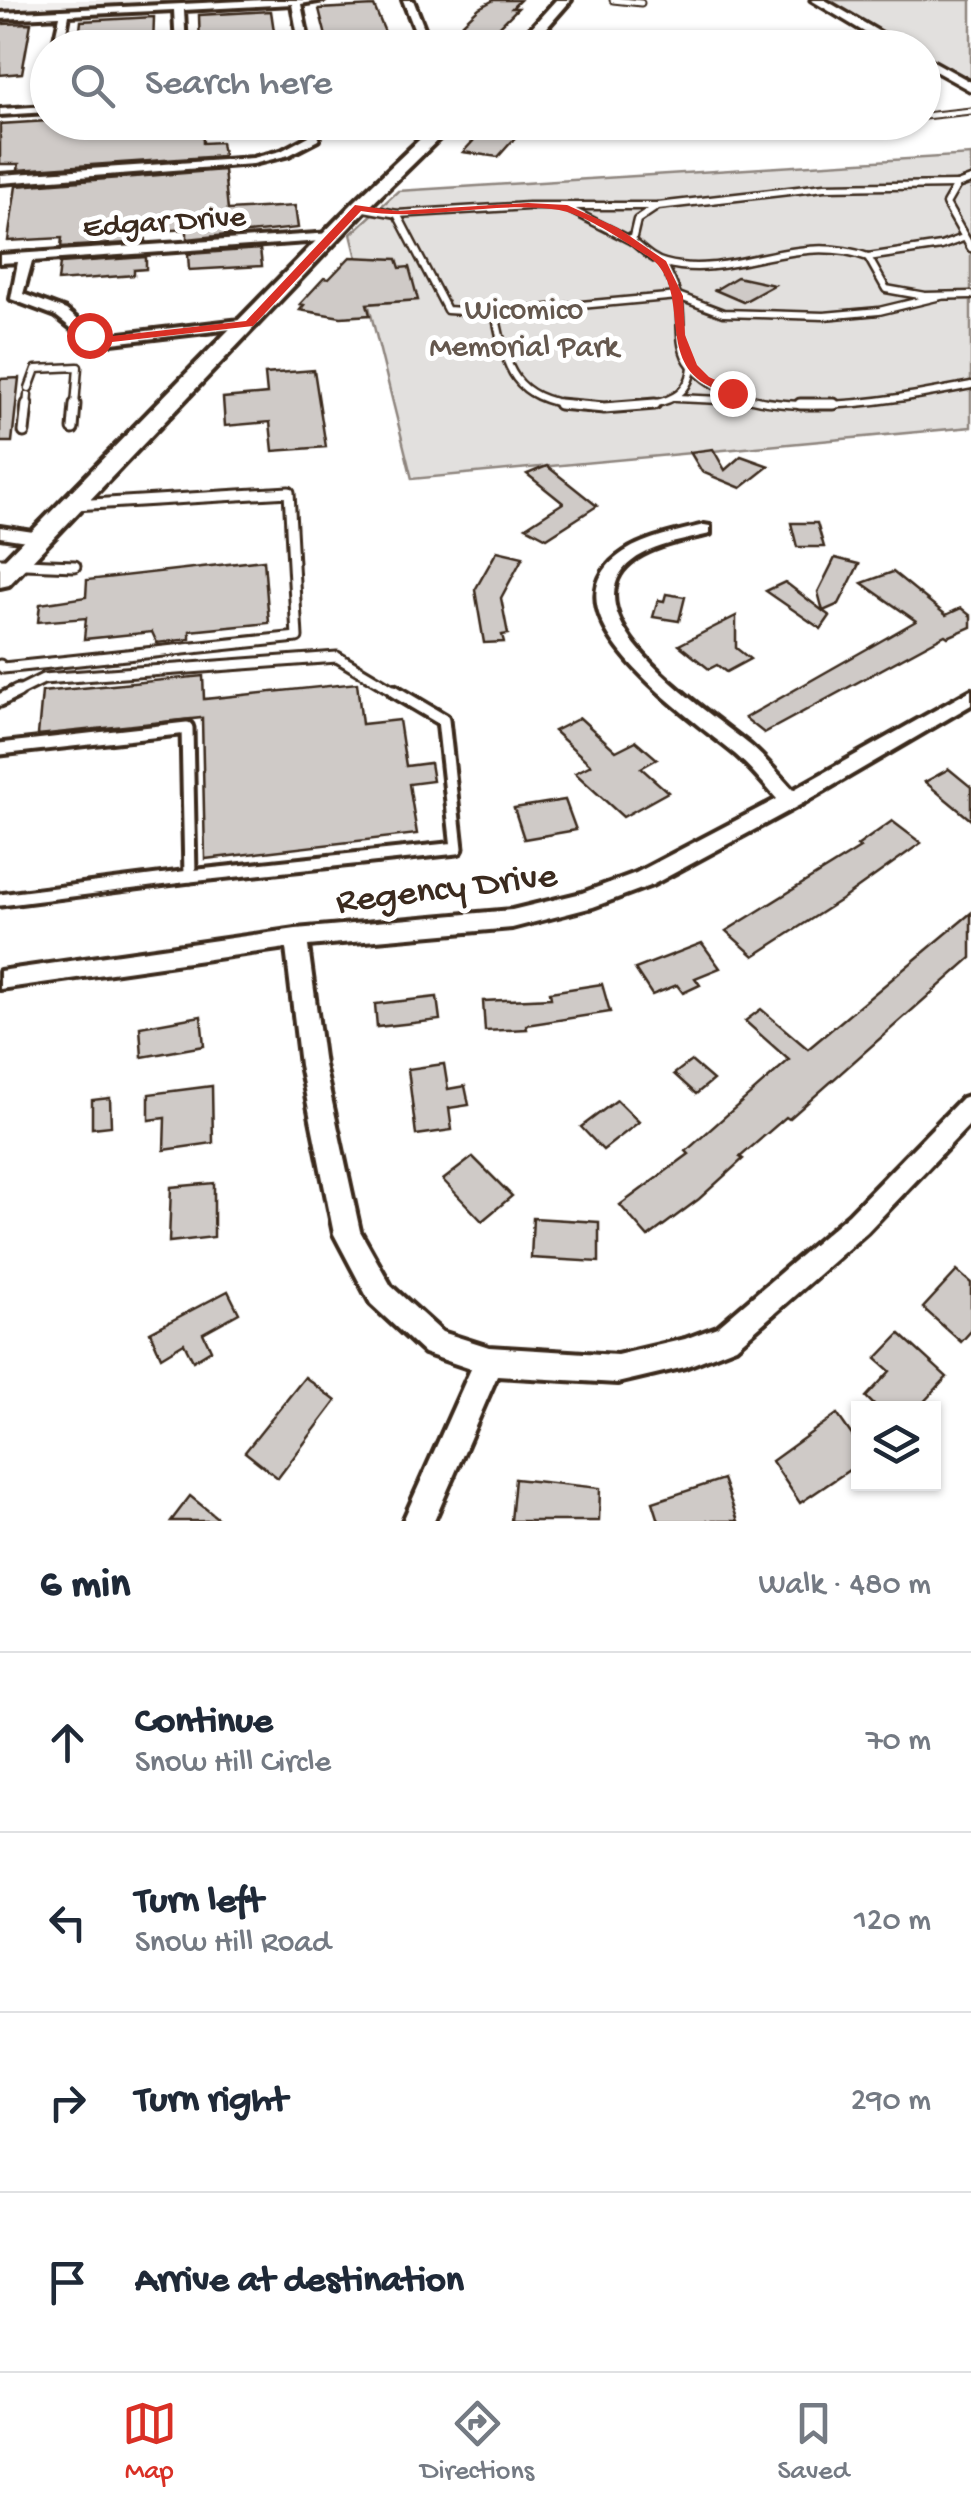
<!DOCTYPE html>
<meta charset="utf-8">
<style>
:root{--surface:#fff;--page:#f6f6f7;--text:#1f2937;--muted:#747a83;--line:#e0e1e3;--accent:#d93025}
body{margin:0;font-family:"Gochi Hand",sans-serif;background:var(--page);color:var(--text)}
.controls{position:absolute;right:30px;bottom:30px;display:grid;overflow:hidden;border-radius:0px;box-shadow:0 2px 8px #0004}
.controls button{width:90px;height:90px;display:grid;place-items:center;padding:0;border:0;border-bottom:2px solid var(--line);background:var(--surface);color:var(--text);font:50px sans-serif}
.stop{position:absolute;width:30px;height:30px;margin:-22px;border:8px solid #d93025;border-radius:50%;background:#fff}
.stop.end{background:#d93025;border-color:#fff;box-shadow:0 2px 10px #0008}
.list{margin:0;padding:0;list-style:none}
h2{display:flex;justify-content:space-between;align-items:center;height:130px;margin:0;padding:0 40px;font-size:42px}
h2 small{font-size:32px;font-weight:400;color:var(--muted)}
.list li{display:grid;grid-template-columns:65px 1fr auto;gap:30px;align-items:center;box-sizing:border-box;height:180px;padding:0 40px;border-top:2px solid var(--line)}
.list b{display:block;font-size:38px;white-space:nowrap}
.list p{margin:0;font-size:32px;white-space:nowrap;color:var(--muted)}
.list em{font-size:32px;font-style:normal;color:var(--muted)}
.icon{flex:none;width:55px;height:55px;fill:none;stroke:currentColor;stroke-width:2;stroke-linecap:round;stroke-linejoin:round}
.map{position:relative;flex:none;width:971px;height:1521px;overflow:hidden}
.search{position:absolute;background:var(--surface);box-shadow:0 2px 8px #0004;left:30px;right:30px;top:30px;height:110px;display:flex;align-items:center;gap:25px;box-sizing:border-box;padding:0 35px;border-radius:55px;color:var(--muted);font-size:38px}
.sheet{height:850px;background:var(--surface)}
nav{display:flex;justify-content:space-around;align-items:center;box-sizing:border-box;height:140px;border-top:2px solid var(--line);background:var(--surface);font-size:28px;color:var(--muted)}
nav a{display:grid;justify-items:center;gap:5px}
nav .on{color:var(--accent)}
.map>svg:first-child{display:block}
</style>
<div class="map">
<svg width="971" height="1521" viewBox="0 0 971 1521">
<rect width="100%" height="100%" fill="#fff"/>
<filter id="ink" filterUnits="userSpaceOnUse"><feTurbulence type="fractalNoise" baseFrequency=".01" numOctaves="2"/><feDisplacementMap in="SourceGraphic" scale="20" xChannelSelector="R" yChannelSelector="G"/><feConvolveMatrix kernelMatrix="1 2 1 2 8 2 1 2 1" color-interpolation-filters="sRGB"/></filter>
<g filter="url(#ink)">
<path fill="#f1efee" d="M0,0h216l-216,11z"/>
<g fill="#e2e0de" stroke="#8e857e" stroke-width="2.5">
<path d="M826,0h145v82l-47,-27v-7l-14,-1z"/>
<path d="M971,155v272l-559,52 -61,-245 47,-43z"/>
</g>
<g fill="#cfcac7" stroke="#3b2a1e" stroke-width="2.5">
<path d="M494,0h26l-8,8h6l-40,40h-42l43,-40z"/>
<path d="M374,6l16,38 -61,4 -10,-39z"/>
<path d="M271,11l5,34 -76,3 -1,-33z"/>
<path d="M154,17l-1,31h-75l3,-27z"/>
<path d="M31,23l-9,50 -22,2v-51z"/>
<path d="M48,121l154,1 1,21 18,-1 2,14 -205,14 1,-6h-19v-40z"/>
<path d="M489,124l34,5 -25,28 -35,-5z"/>
<path d="M224,170l4,40 67,-4 3,22 -111,11v-10l-42,3 1,10 -85,5 1,-9 -54,3 8,-55z"/>
<path d="M260,249l2,17 -73,4 -1,-16z"/>
<path d="M146,257v12l-12,1v5l-76,6 2,-18z"/>
<path d="M350,257l47,2 3,9 9,-1 9,33 -51,4 3,11 -29,2 -41,-7 4,-5 -4,-1 24,-26 5,1z"/>
<path d="M737,277l37,8 -31,17 -28,-12z"/>
<path d="M314,370l12,77 -53,4 -3,-29 -45,4 -2,-28 44,-4 -2,-20z"/>
<path d="M19,378l-7,64h-12v-63z"/>
<path d="M713,449l12,21 16,-14 28,10 -28,22 -39,-16 -12,-20z"/>
<path d="M547,466l50,40 -50,32 -21,-11 37,-24 -36,-29z"/>
<path d="M791,523h26l7,24h-27z"/>
<path d="M497,551l26,6 -22,41 7,36 -6,1 2,7 -20,1 -9,-53z"/>
<path d="M835,558l24,6 -20,40 -16,7 7,5 -9,13 -55,-38 19,-9 38,29 -5,-19z"/>
<path d="M264,560l5,63 -79,8v8l-33,4 -5,-11 -68,7 2,-21 -48,4 2,-18 46,-7 1,-17z"/>
<path d="M893,572l53,43 15,-7 10,8v11l-23,10 -3,-2 -181,98 -19,-15 171,-97 -54,-38z"/>
<path d="M666,594l19,3 -6,24 -26,-4 5,-17 6,1z"/>
<path d="M736,616v32l14,11 -24,13 -9,-7 -8,4 -30,-24z"/>
<path d="M203,676l1,23 153,-16 5,41 37,-4 7,46 24,-3 3,18 -24,3 8,50 -212,25 -3,-141 -164,17 4,-43z"/>
<path d="M580,718l36,33 20,-10 21,18 -16,9 27,24 -45,25 -48,-44 16,-8 -37,-34z"/>
<path d="M949,769l22,18v33l-46,-38z"/>
<path d="M565,800l11,30 -52,9 -10,-31z"/>
<path d="M892,821l29,22 -80,57 -87,56 -28,-25 134,-83 -3,-2z"/>
<path d="M971,913v45l-182,161 -3,-2 -46,40 3,2 -44,40 -51,38 -28,-32 69,-51 -3,-3 103,-91 -44,-39 16,-12 47,40z"/>
<path d="M702,943l18,25 -25,10 5,7 -17,8 -6,-8 -25,10 -17,-26z"/>
<path d="M602,984l8,28 -84,13 1,4 -42,2 -2,-30 68,-3 -1,-6z"/>
<path d="M437,997l3,23 -63,7 -2,-23z"/>
<path d="M201,1016l3,30 -62,11 -2,-30z"/>
<path d="M691,1061l22,19 -17,14 -22,-20z"/>
<path d="M444,1064l4,25 17,-3 4,19 -20,3 3,22 -36,5 -8,-66z"/>
<path d="M212,1086l1,57 -49,7 1,-32 -16,2v-26z"/>
<path d="M110,1098l1,28 -19,2v-28z"/>
<path d="M617,1100l22,22 -36,28 -22,-23z"/>
<path d="M473,1157l39,39 -30,25 -39,-41z"/>
<path d="M214,1183v54l-45,5 2,-55z"/>
<path d="M533,1218l66,4v40l-68,-4z"/>
<path d="M957,1271l14,12v48l-10,11 -38,-34z"/>
<path d="M228,1291l11,22 -36,20 8,17 -18,11 -9,-18 -23,14 -11,-25z"/>
<path d="M900,1334l47,43 -29,31h-41l-11,-11 24,-26 -14,-12z"/>
<path d="M305,1377l31,24 -58,77 -33,-26z"/>
<path d="M837,1414l21,30v20l-58,39 -28,-42z"/>
<path d="M515,1479l85,9 -1,33h-88z"/>
<path d="M723,1479l15,42h-79l-6,-19z"/>
<path d="M190,1496l31,25h-50z"/>
</g>
<g fill="none" stroke-linecap="round" stroke-linejoin="round">
<g stroke="#3b2a1e" stroke-width="9">
<g id="service-far3">
<path d="M613,0l28,3"/>
<path d="M924,116l47,-5"/>
<path d="M807,128l44,-6"/>
</g>
</g>
<g stroke="#3b2a1e" stroke-width="11">
<g id="service-far2">
<path d="M971,180l-14,5 -11,19 25,44"/>
<path d="M359,207l38,7 131,-8h129"/>
<path d="M571,210l61,31"/>
<path d="M397,214l50,96 48,3 183,-17 45,17 101,3 55,-5 62,-15"/>
<path d="M963,238l-22,8 -73,11 18,32 39,7 46,-1"/>
<path d="M868,257c-75,-26 -136,24 -203,6 -13,-3 -23,-14 -33,-22l5,-21 21,-14 166,-19 133,-2"/>
<path d="M663,263c5,11 12,23 15,35 5,22 -2,49 13,67 53,66 208,34 280,20"/>
<path d="M495,313c12,58 17,84 81,93"/>
<path d="M29,388l7,-19 42,-2 -3,39"/>
<path d="M676,398l68,3"/>
<path d="M27,406l1,-11"/>
<path d="M639,406c27,-3 50,-9 53,-39"/>
</g>
</g>
<g stroke="#3b2a1e" stroke-width="15">
<g id="service-far1">
<path d="M559,404l45,4 51,-4"/>
<path d="M800,404h34"/>
<path d="M73,429l2,-25"/>
<path d="M24,432l3,-28"/>
<path d="M0,563l75,3"/>
<path d="M0,665l3,3 294,-31 -8,-145 -214,13"/>
<path d="M13,694l30,-15 294,-22 62,37"/>
</g>
</g>
<g stroke="#3b2a1e" stroke-width="19">
<g id="service">
<path d="M0,700l18,-9"/>
<path d="M0,749l187,-21 3,148 267,-28 -14,-128 -49,-29"/>
<path d="M0,900l190,-24"/>
</g>
</g>
<g stroke="#3b2a1e" stroke-width="8">
<g id="minor">
<path d="M263,0h61l-23,4 9,44h-10l-8,-44 -108,6 2,38h-10l-2,-38 -105,5 -6,33h-10l7,-32 -60,3v-6z"/>
<path d="M403,0h10l19,48h-10z"/>
<path d="M48,106v6l-48,3v-6z"/>
<path d="M312,122h11l-5,18 -29,15 -36,9 -253,19v-8l253,-17 28,-7 28,-15z"/>
<path d="M332,233l4,1v6l-304,21 -9,33 43,16 27,22 19,3 137,-16 7,4 -7,4 -137,16 -28,-5 -28,-22 -45,-17 7,-37 -18,1v-8z"/>
<path d="M704,525l6,1v8c-28,7 -73,13 -90,40 -35,59 93,140 131,172 15,13 28,29 42,44l178,-100v15l-173,101 -146,79 -59,22 -81,21 -204,18 16,119 36,166 31,55 51,46 47,15 128,8 68,-16 32,-12 132,-113 113,-116 9,-3v28l-104,109 -131,115 -51,20 -68,16 -120,-7 -63,145h-31l68,-152 -47,-16 -53,-49 -37,-70 -34,-169 -14,-117 -286,41v-18l296,-42 216,-19 70,-17 54,-20 141,-74c-13,-15 -26,-31 -42,-45 -43,-36 -202,-142 -111,-202 23,-15 53,-20 80,-27z"/>
<path d="M0,527l40,6 8,5 -8,5 -40,-6z"/>
</g>
</g>
<g stroke="#3b2a1e" stroke-width="7">
<g id="tertiary">
<path d="M811,0h14l82,48h-16z"/>
<path d="M924,56l47,26v9l-47,-26z"/>
</g>
</g>
<g stroke="#3b2a1e" stroke-width="8">
<g id="primary">
<path d="M556,0h15l-42,48h-16z"/>
<path d="M438,122h18l-91,89 -356,374 -9,2v-23l353,-361z"/>
</g>
</g>
<use href="#service-far3" stroke="#fff" stroke-width="5"/>
<use href="#service-far2" stroke="#fff" stroke-width="6"/>
<use href="#service-far1" stroke="#fff" stroke-width="9"/>
<use href="#service" stroke="#fff" stroke-width="11"/>
<use href="#minor" fill="#fff" fill-rule="evenodd"/>
<use href="#tertiary" fill="#fff" fill-rule="evenodd"/>
<use href="#primary" fill="#fff" fill-rule="evenodd"/>
</g>
</g>
<path fill="#d93025" d="M528,203l39,2 51,23 48,33 17,35 2,39 12,30 12,12 28,13v6c-11,0 -19,-5 -28,-10 -50,-25 -21,-85 -51,-121 -7,-9 -22,-15 -31,-22 -19,-12 -46,-29 -68,-33 -66,-10 -132,12 -198,1l-108,115 -141,16 -29,-7 6,-4 23,5 134,-15 109,-116 42,6z"/>
<g text-anchor="middle" stroke-width="10" stroke-linejoin="round" paint-order="stroke">
<g font-size="32" fill="#3b2a1e" stroke="#fff">
<text transform="translate(164 219) rotate(-4)" y="11">Edgar Drive</text>
</g>
<g font-size="32" fill="#65584e" stroke="#fff">
<text x="524" y="318">Wicomico<tspan x="524" dy="37">Memorial Park</tspan></text>
</g>
<g font-size="38" fill="#3b2a1e" stroke="#fff">
<text transform="translate(446 885) rotate(-7)" y="13">Regency Drive</text>
</g>
</g>
</svg>
<div class="controls">
<button><svg class="icon" aria-label="layers" viewBox="0 0 24 24"><path d="M12 4l9 5-9 5-9-5zM3 14l9 5 9-5"/></svg></button>
</div>
<div class="stop" style="left:89px;top:335px"></div>
<div class="stop end" style="left:732px;top:393px"></div>
<div class="search"><svg class="icon" aria-label="search" viewBox="0 0 24 24"><circle cx="10" cy="10" r="6"/><path d="M15 15l6 6"/></svg>Search here</div>
</div>
<section class="sheet">
<h2>6 min<small>Walk · 480 m</small></h2>
<ul class="list">
<li><svg class="icon" aria-label="ahead" viewBox="0 0 24 24"><path d="M12 20V5M6 11l6-6 6 6"/></svg><div><b>Continue</b><p>Snow Hill Circle</p></div><em>70 m</em></li>
<li><svg class="icon" aria-label="left" viewBox="0 0 24 24"><path d="M17 20v-9H6M10 6l-5 5 5 5"/></svg><div><b>Turn left</b><p>Snow Hill Road</p></div><em>120 m</em></li>
<li><svg class="icon" aria-label="right" viewBox="0 0 24 24"><path d="M7 20v-9h11M14 6l5 5-5 5"/></svg><div><b>Turn right</b></div><em>290 m</em></li>
<li><svg class="icon" aria-label="arrive" viewBox="0 0 24 24"><path d="M6 21V4h12l-3 4 3 4H6"/></svg><div><b>Arrive at destination</b></div></li>
</ul>
</section>
<nav>
<a class="on"><svg class="icon" aria-label="map" viewBox="0 0 24 24"><path d="M3 6l6-2 6 2 6-2v14l-6 2-6-2-6 2zM9 4v14M15 6v14"/></svg>Map</a>
<a><svg class="icon" aria-label="directions" viewBox="0 0 24 24"><path d="M12 3l9 9-9 9-9-9zM9 14v-3h6M13 9l2 2-2 2"/></svg>Directions</a>
<a><svg class="icon" aria-label="saved" viewBox="0 0 24 24"><path d="M7 4h10v16l-5-4-5 4z"/></svg>Saved</a>
</nav>
